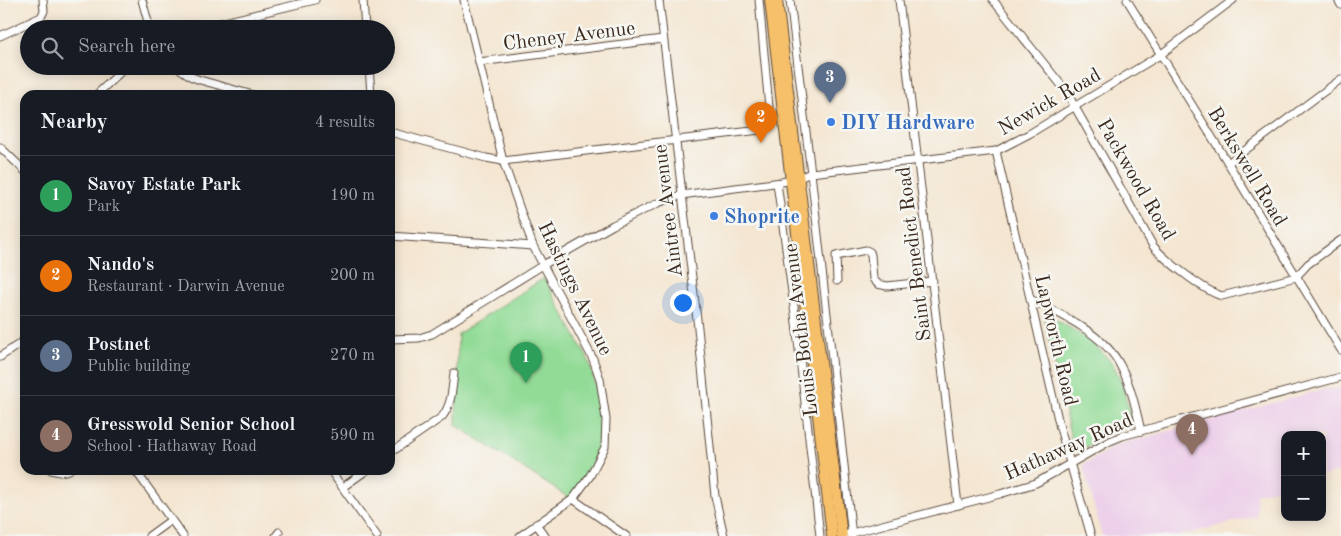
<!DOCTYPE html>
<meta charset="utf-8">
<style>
:root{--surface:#171b24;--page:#242831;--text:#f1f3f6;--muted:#9ea1a6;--line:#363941;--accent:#c8321e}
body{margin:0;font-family:"Old Standard TT",serif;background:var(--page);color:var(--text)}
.controls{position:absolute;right:15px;bottom:15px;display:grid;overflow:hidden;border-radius:10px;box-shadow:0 2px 12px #0003}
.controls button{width:45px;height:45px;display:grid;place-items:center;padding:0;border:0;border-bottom:1px solid var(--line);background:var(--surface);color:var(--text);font:25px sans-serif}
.you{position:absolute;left:682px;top:302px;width:18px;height:18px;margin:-12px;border:4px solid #fff;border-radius:50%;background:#1a73e8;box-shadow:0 0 0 8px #1a73e833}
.badge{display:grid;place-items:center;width:32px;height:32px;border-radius:50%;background:var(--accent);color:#fff;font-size:16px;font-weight:700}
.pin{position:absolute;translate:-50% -41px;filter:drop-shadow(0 1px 2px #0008)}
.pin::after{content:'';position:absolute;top:26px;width:18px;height:15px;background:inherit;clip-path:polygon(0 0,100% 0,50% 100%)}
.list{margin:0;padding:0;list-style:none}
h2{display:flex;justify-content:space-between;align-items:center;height:65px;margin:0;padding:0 20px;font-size:21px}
h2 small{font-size:16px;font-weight:400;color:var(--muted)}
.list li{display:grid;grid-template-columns:32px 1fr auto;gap:15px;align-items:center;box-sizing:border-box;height:80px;padding:0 20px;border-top:1px solid var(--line)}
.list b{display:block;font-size:19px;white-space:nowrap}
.list p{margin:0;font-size:16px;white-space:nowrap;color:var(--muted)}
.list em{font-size:16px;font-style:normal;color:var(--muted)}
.icon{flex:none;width:28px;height:28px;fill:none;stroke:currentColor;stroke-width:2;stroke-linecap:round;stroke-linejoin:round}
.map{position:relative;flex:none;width:1341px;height:536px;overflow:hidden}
.search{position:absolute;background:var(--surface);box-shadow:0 2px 12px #0003;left:20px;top:20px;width:375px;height:55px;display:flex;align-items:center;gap:12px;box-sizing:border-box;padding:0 18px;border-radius:28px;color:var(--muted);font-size:19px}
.panel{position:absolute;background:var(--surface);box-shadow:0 2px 12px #0003;left:20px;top:90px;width:375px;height:385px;border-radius:15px}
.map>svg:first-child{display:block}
</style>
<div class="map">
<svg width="1341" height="536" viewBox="0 0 1341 536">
<rect width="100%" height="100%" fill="#f6f6f2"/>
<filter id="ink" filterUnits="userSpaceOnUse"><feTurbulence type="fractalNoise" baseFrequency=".02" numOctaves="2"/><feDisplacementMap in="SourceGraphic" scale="10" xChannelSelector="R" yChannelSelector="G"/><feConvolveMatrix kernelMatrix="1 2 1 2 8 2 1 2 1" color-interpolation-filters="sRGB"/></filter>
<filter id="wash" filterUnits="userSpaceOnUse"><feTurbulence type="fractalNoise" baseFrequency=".0096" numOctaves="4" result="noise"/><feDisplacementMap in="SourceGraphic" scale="20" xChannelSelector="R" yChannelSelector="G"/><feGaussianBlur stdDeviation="1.12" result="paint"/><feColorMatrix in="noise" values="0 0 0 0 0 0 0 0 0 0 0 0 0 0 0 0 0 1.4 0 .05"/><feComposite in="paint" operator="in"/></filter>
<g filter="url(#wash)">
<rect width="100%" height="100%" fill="#f4e6d1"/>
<path fill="#edd0e9" d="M1341,388v83l-19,5v-41h-37v51l-29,8 1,22 -79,20h-76l-19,-71 34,-20 208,-56z"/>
<g fill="#92db96" stroke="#66825a">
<path d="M544,278l45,83 11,43 4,38 -33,57 -115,-74 2,-91z"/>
<path d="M1043,313h1c20,10 60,35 70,54 9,14 13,38 18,55 -4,8 -13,8 -21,10 -12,4 -23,18 -36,18l-2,-2z"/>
</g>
</g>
<g filter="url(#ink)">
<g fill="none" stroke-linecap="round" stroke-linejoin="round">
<g stroke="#574639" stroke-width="9">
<g id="minor">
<path d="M142,0l8,29"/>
<path d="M363,0l2,29"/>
<path d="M464,0l39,161 30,85 60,113 7,20 6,40 -1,28 -15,29 -17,23 -53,37"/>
<path d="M659,0l39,328 17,168 9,40"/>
<path d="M790,0l21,173 41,363"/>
<path d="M899,0l59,505"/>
<path d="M993,0l73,91 87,155c12,14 51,45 69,50l74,-19 12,-13 33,-24"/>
<path d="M1127,0l101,163 113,187"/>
<path d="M1338,0l3,5"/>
<path d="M195,29l120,-29"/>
<path d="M0,36l41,-19 3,-6 -1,-11"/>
<path d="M479,62l184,-23"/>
<path d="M176,66l16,11 8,3 53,15"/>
<path d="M369,66l2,29"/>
<path d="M96,95l31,-29"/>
<path d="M390,132l96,26 17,3 257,-31 8,-5 1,-18 -10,-107"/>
<path d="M0,147l25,24"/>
<path d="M996,151l64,277 31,108"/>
<path d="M1228,163l113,-84"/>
<path d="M777,183l18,131 25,222"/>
<path d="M390,236l143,10"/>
<path d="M837,281l-1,-25 30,-6 4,2 1,3 2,24 5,5 9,2 46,-5"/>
<path d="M1032,300c29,14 73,35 88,65 11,20 16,44 21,66"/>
<path d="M390,339l29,-1 13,-4 111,-69 70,-40 45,-22 23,-8 101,-13 17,-4 12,-5 185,-22 33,-17 131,-79 73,-55"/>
<path d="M0,357l25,-17"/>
<path d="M390,453l52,-36c10,-13 10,-28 12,-44"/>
<path d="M51,470l9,2 9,-2"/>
<path d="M135,470l48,66"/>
<path d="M330,470l47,66"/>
<path d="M343,487l24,-17"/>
<path d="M573,499l53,37"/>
<path d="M536,524l9,12"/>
<path d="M848,534l152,-40 36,-11 74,-42 12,-5 219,-59"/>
<path d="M149,536l22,-16"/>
<path d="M276,536l3,-4"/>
</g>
</g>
<g stroke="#574639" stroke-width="12">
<g id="primary">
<path d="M770,0l62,536"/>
<path d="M777,0l65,536"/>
</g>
</g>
<use href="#minor" stroke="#fff" stroke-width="7"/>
<use href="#primary" stroke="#f6c06b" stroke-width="10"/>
</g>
</g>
<g fill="#3f7fe0" stroke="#f6f6f2" stroke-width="2">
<circle cx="831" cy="122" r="5"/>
<circle cx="714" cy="216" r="5"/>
</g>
<g text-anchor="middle" stroke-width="5" stroke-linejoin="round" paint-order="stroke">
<g font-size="20" fill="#3b2a1e" stroke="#f6f6f2">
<text transform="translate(569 35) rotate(-7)" y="7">Cheney Avenue</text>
<text transform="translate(1049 101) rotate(-30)" y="7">Newick Road</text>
<text transform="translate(1248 166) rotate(59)" y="7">Berkswell Road</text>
<text transform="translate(1137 179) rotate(60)" y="7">Packwood Road</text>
<text transform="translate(667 211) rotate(-97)" y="7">Aintree Avenue</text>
<text transform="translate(913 254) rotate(-97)" y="7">Saint Benedict Road</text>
<text transform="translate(576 288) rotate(64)" y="7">Hastings Avenue</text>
<text transform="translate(800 330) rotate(-97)" y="7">Louis Botha Avenue</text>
<text transform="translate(1057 340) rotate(77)" y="7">Lapworth Road</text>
<text transform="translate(1068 446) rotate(-24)" y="7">Hathaway Road</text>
</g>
<g font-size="20" font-weight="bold" fill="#366cbe" stroke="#f6f6f2" text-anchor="start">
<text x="841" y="129">DIY Hardware</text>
<text x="724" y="223">Shoprite</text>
</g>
</g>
</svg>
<div class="controls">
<button>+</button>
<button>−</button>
</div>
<div class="you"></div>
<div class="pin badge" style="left:526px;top:383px;background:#2e9e5b">1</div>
<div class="pin badge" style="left:761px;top:143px;background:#e8710a">2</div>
<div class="pin badge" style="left:830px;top:103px;background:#5c6f8a">3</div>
<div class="pin badge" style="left:1192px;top:455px;background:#8d6e63">4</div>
<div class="search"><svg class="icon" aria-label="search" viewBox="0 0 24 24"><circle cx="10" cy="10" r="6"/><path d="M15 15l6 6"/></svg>Search here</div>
<section class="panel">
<h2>Nearby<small>4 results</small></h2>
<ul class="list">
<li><span class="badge" style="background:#2e9e5b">1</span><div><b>Savoy Estate Park</b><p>Park</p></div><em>190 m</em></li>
<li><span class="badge" style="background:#e8710a">2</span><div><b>Nando's</b><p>Restaurant · Darwin Avenue</p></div><em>200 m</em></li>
<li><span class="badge" style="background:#5c6f8a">3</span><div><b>Postnet</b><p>Public building</p></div><em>270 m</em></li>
<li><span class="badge" style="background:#8d6e63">4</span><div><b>Gresswold Senior School</b><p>School · Hathaway Road</p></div><em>590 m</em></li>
</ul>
</section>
</div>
